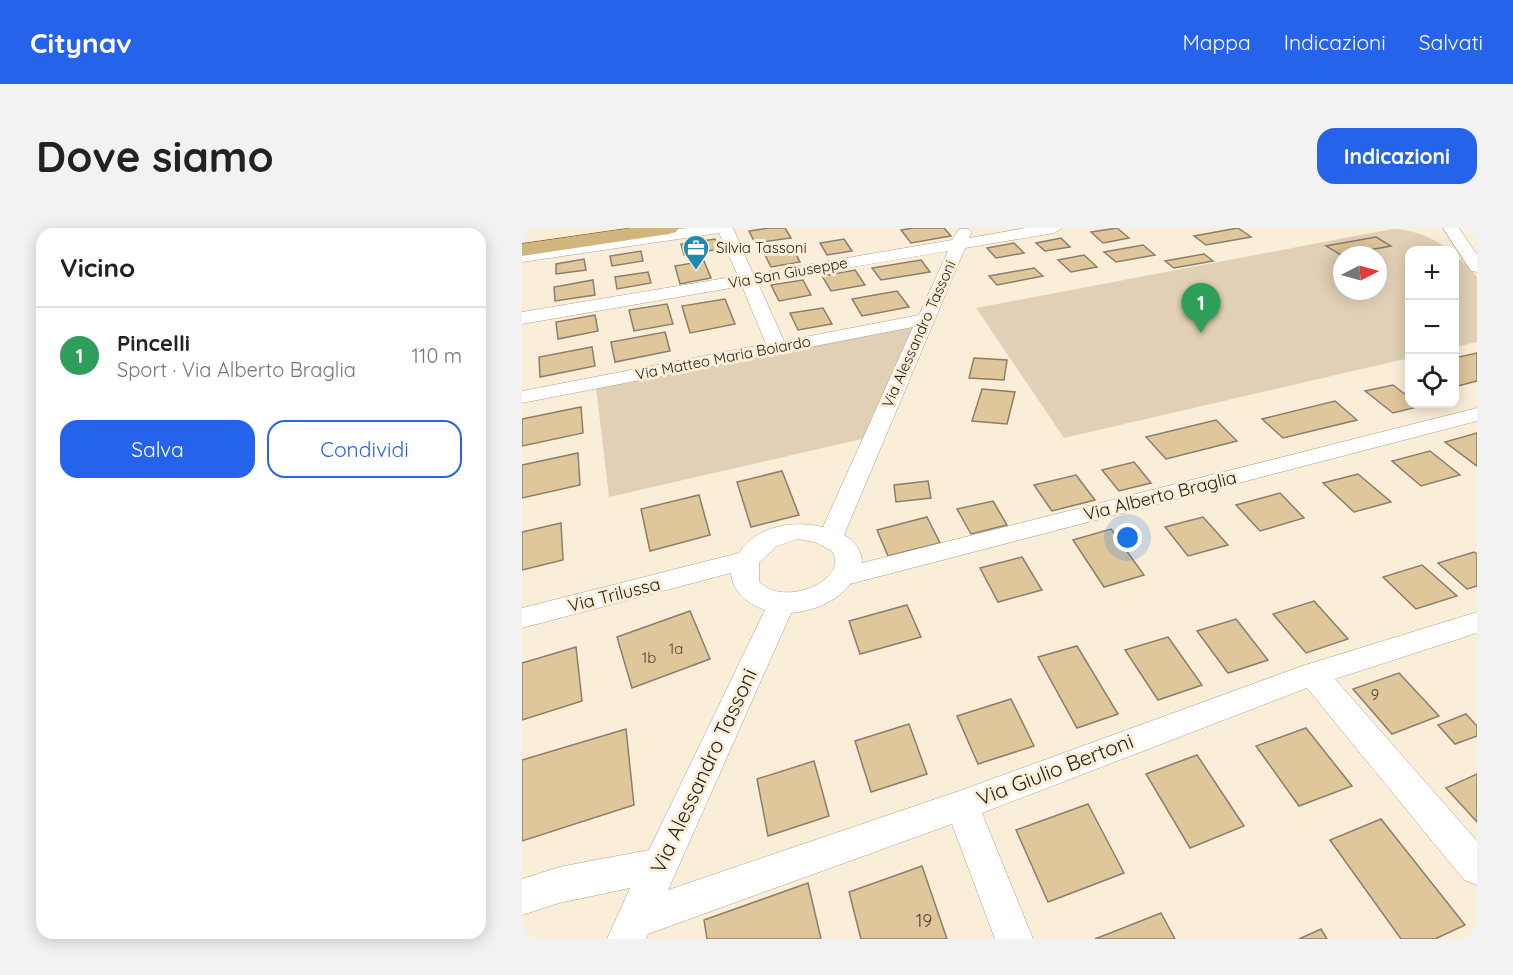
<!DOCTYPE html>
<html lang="it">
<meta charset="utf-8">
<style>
:root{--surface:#fff;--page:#f2f2f2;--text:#222;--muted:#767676;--line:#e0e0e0;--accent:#2563eb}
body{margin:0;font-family:Quicksand,sans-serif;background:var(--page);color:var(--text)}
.controls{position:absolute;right:18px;top:18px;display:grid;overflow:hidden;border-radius:12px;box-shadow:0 3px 15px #0003}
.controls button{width:54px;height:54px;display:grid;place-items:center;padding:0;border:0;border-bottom:2px solid var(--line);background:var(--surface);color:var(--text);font:30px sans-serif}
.compass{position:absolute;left:811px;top:18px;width:54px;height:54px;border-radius:50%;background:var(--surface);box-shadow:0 3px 15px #0003;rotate:84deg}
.you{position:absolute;left:606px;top:310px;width:21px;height:21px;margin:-15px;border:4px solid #fff;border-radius:50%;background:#1a73e8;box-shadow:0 0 0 9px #1a73e833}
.badge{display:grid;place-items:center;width:39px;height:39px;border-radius:50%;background:var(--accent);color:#fff;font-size:20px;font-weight:700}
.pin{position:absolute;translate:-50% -50px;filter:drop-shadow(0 2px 3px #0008)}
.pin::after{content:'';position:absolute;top:32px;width:21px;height:18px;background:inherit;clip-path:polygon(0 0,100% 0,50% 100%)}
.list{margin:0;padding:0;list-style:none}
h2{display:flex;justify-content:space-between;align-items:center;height:78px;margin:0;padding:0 24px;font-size:26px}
h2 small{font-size:20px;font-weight:400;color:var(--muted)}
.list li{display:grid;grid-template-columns:39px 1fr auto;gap:18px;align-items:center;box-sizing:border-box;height:96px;padding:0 24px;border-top:2px solid var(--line)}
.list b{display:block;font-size:22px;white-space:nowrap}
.list p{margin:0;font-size:20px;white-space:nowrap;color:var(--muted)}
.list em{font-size:20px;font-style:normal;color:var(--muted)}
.actions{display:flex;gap:12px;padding:18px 24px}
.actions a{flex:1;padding:14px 0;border:2px solid var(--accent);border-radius:18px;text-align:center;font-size:21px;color:var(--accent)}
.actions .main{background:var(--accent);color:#fff}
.icon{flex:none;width:33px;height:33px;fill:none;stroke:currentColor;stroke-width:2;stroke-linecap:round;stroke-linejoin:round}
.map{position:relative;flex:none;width:955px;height:711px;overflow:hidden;border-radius:18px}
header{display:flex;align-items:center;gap:36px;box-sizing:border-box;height:84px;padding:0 30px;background:var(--accent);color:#fff}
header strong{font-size:28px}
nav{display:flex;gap:33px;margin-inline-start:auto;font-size:21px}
.intro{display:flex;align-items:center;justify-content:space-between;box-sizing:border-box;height:144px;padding:0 36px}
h1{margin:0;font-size:42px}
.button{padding:15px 27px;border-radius:18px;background:var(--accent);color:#fff;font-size:21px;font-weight:700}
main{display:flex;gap:36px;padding:0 36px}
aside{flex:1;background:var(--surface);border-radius:18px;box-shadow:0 3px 15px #0003}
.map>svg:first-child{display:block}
</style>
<header>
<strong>Citynav</strong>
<nav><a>Mappa</a><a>Indicazioni</a><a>Salvati</a></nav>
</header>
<div class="intro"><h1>Dove siamo</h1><a class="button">Indicazioni</a></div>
<main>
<aside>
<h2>Vicino<small></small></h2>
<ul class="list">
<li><span class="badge" style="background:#2e9e5b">1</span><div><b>Pincelli</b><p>Sport · Via Alberto Braglia</p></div><em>110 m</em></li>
</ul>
<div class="actions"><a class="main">Salva</a><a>Condividi</a></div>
</aside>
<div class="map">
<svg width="955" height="711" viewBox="0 0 955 711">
<rect width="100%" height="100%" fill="#fbeed9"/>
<g fill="#e1d0b6" fill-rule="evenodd">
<path d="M870,1c23,1 38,7 57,21h-39l-1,108 -345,80 -88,-130zM820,27h36v36h-36z"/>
<path d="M932,27l16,13 7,9v65l-22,5z"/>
<path d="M396,96l-52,114 -257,59 -13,-110z"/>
</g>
<g fill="#e0c69b" stroke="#8a7e6c" stroke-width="1.5">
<path d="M247,0h16l6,10 -36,5 -6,-12z"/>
<path d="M391,0h31l7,8 -40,7 -10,-13z"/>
<path d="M595,0l12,10 -26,5 -12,-11z"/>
<path d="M716,0l13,9 -45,8 -12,-9z"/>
<path d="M854,9l15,9 -50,9 -15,-9z"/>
<path d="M539,10l9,9 -25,4 -9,-8z"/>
<path d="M193,11l5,10 -36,6 -3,-11z"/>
<path d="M322,11l8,12 -25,4 -7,-12z"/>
<path d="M492,15l10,10 -28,5 -9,-10z"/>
<path d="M269,16l9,18 -29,5 -9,-18z"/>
<path d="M621,17l12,10 -39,7 -12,-10z"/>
<path d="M119,23l2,10 -31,5 -2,-10z"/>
<path d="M682,26l9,7 -39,7 -9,-7z"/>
<path d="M562,27l13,12 -26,5 -13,-12z"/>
<path d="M62,31l2,11 -30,4v-10z"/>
<path d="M399,32l9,12 -49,8 -9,-12z"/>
<path d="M182,33l7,17 -31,6 -5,-18z"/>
<path d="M512,40l9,8 -46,9 -8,-9z"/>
<path d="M333,42l10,15 -34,6 -9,-15z"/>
<path d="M126,44l3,11 -34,6 -2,-12z"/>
<path d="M71,52l2,15 -40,6 -1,-14z"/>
<path d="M281,52l8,15 -32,6 -8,-16z"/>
<path d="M375,63l12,16 -47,9 -10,-17z"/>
<path d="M203,71l10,25 -45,9 -8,-27z"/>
<path d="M145,76l6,20 -39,7 -5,-21z"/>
<path d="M301,80l9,16 -34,6 -8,-17z"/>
<path d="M73,87l3,16 -40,8 -2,-17z"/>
<path d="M143,104l5,19 -55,11 -4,-20z"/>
<path d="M70,119l3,19 -55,11 -1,-20z"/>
<path d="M955,125v28l-23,6v-29z"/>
<path d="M452,130l33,2 -3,20 -35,-2z"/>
<path d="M871,157l17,13v6h7l4,2 -28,7 -28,-22z"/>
<path d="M460,161l33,3 -8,32 -35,-3z"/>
<path d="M813,173l22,19 -74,18 -21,-19z"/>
<path d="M59,179l2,26 -61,13v-27z"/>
<path d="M694,192l21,21 -71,18 -20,-22z"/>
<path d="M955,205v33l-32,-24z"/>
<path d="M908,223l30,24 -39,11 -29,-25z"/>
<path d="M56,225l2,32 -58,13v-33z"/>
<path d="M612,234l17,21 -32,8 -17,-21z"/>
<path d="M260,243l17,44 -48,12 -14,-45z"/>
<path d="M836,246l33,28 -37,10 -31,-29z"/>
<path d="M554,247l19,25 -43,11 -18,-26z"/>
<path d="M406,253l3,17 -35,4 -2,-17z"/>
<path d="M758,265l24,25 -44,13 -24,-26z"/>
<path d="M177,267l11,40 -60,16 -9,-42z"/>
<path d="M471,273l14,24 -36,9 -14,-25z"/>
<path d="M405,289l13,26 -52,13 -11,-26z"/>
<path d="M681,289l25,28 -40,11 -23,-29z"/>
<path d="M39,295l2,37 -41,10v-38z"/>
<path d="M589,301l33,46 -40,12 -31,-47z"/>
<path d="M952,324l3,2v32l-10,3 -29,-26z"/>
<path d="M500,329l20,33 -44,12 -18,-34z"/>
<path d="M900,337l35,31 -41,13 -33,-32z"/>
<path d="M792,373l34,38 -42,14 -33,-39z"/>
<path d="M385,377l14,32 -61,17 -11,-33z"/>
<path d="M168,383l20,48 -78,29 -15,-51z"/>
<path d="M714,391l32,41 -40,13 -31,-42z"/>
<path d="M646,409l34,48 -44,15 -33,-50z"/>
<path d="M555,418l41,68 -41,14 -39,-71z"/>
<path d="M54,419l6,54 -60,19v-57z"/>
<path d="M877,445l40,43 -47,18 -39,-45z"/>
<path d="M489,471l23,47 -56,18 -21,-48z"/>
<path d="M944,486l11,12v10l-22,8 -17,-19z"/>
<path d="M387,496l18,50 -56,18 -16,-51z"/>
<path d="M784,500l46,58 -53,20 -43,-60z"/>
<path d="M104,501l8,76 -112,36v-81z"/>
<path d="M675,527l47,71 -54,22 -44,-74z"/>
<path d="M292,533l15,55 -61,20 -11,-57z"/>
<path d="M955,546v48l-31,-34z"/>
<path d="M566,576l36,69 -76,29 -32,-72z"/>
<path d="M859,591l84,106 -30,14h-34l-71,-99z"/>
<path d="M400,638l25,73h-86l-12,-47z"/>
<path d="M286,655l13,56h-114l-3,-19z"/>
<path d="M639,685l14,26h-80z"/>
<path d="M799,701l6,10h-28z"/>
</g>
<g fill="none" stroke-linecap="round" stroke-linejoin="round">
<g stroke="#ab9f8c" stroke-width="1">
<g id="minor">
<path d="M165,0h46l20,46 199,-34 7,-11h10l3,3 -3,6 57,-10h36l-8,5 -89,15 -121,287c11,6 18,16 18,28l615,-155v13l-627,163c-13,18 -37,27 -59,29l-123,277 294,-100 340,-124 175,-54v21l-142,46 142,162v44l-13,-5 -157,-192 -325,125 51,126h-38l-43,-115 -304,110 -2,5h-39l23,-51 -71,15 -37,12v-36l37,-12 90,-17 116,-240c-17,-6 -32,-17 -34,-37l-209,55v-20l217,-55c17,-27 54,-33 84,-26l90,-200 -391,76v-12l244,-47 -24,-58 -220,38v-12l216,-36 -19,-43 -197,29v-10zM426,23l-29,64 -135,26 -26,-58zM276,311l17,3 17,9c19,29 -50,58 -73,30v-18l18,-17z"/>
<path d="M921,0h16l18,27v17l-6,-1z"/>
</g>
</g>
<g stroke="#806023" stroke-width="1">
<path id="major" d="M109,0h47l-2,4 -7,2 -147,22v-12z"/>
</g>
<use href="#minor" fill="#fff" fill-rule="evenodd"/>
<use href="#major" fill="#d1b57f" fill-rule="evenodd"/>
</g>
<defs>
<g id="office-pin" transform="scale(1.35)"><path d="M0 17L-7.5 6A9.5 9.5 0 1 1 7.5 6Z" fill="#2189b1" stroke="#fbeed9"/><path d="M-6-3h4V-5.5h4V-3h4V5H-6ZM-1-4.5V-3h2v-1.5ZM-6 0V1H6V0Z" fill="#fff"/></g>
</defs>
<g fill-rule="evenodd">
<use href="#office-pin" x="174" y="20"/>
</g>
<g text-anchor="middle" stroke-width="6" stroke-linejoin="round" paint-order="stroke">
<g font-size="15" fill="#211c15" stroke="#fbeed9" text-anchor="start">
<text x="194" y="25">Silvia Tassoni</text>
</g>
<g font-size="15" fill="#211c15" stroke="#fbeed9">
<text transform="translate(266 45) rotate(-10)" y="5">Via San Giuseppe</text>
<text transform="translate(397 106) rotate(-66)" y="5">Via Alessandro Tassoni</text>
<text transform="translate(201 130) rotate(-11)" y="5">Via Matteo Maria Boiardo</text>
</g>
<g font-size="15" fill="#514636">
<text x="154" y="426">1a</text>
<text x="127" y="435">1b</text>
<text x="853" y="472">9</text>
</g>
<g font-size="18" fill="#211c15" stroke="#fbeed9">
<text transform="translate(638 268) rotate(-14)" y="6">Via Alberto Braglia</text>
<text transform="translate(92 367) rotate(-14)" y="6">Via Trilussa</text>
</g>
<g font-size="18" fill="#514636">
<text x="402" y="699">19</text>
</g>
<g font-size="21" fill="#211c15" stroke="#fbeed9">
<text transform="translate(533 542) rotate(-21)" y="7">Via Giulio Bertoni</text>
<text transform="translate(182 543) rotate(-65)" y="7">Via Alessandro Tassoni</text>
</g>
</g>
</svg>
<div class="controls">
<button>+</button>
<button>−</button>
<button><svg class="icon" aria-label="locate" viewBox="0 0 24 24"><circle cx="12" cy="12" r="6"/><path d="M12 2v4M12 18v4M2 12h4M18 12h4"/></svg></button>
</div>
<svg class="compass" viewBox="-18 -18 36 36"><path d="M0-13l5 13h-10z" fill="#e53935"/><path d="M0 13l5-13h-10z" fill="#767676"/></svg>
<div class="you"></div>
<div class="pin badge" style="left:679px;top:105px;background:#2e9e5b">1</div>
</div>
</main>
